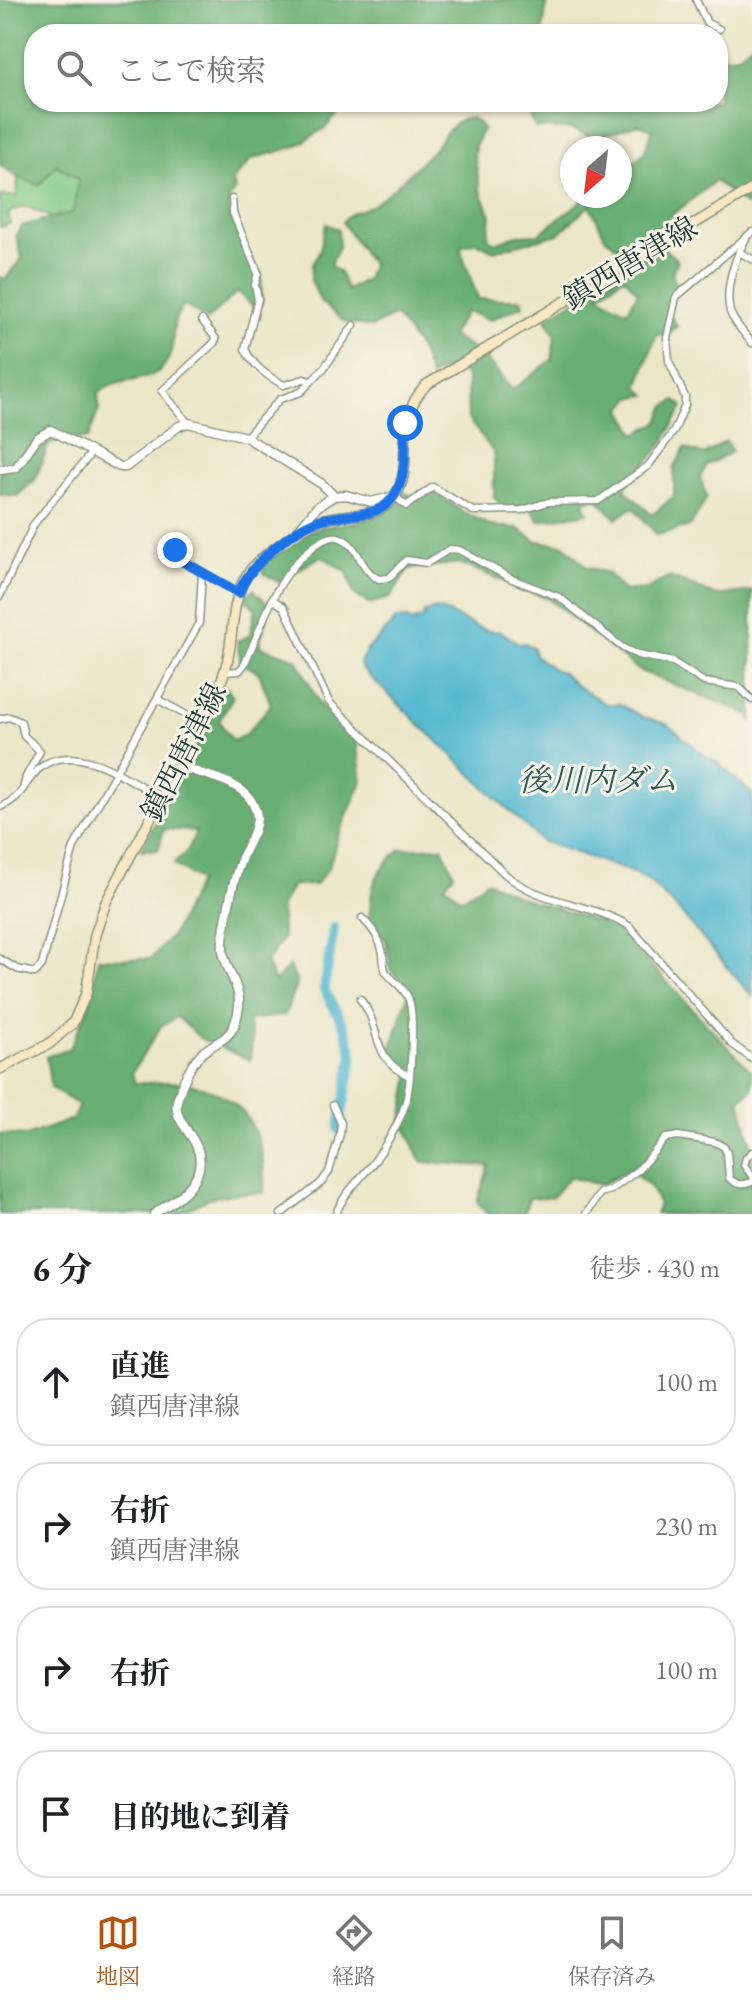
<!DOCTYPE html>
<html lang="ja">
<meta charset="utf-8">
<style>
:root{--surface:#fff;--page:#f2f2f2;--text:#202124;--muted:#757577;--line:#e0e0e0;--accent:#b45309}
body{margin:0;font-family:"EB Garamond","Noto Serif JP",serif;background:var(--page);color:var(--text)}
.compass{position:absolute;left:560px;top:136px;width:72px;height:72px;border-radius:50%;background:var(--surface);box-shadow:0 2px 6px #0004;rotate:208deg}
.stop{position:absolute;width:24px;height:24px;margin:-18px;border:6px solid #1a73e8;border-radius:50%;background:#fff}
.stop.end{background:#1a73e8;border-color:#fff;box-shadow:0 2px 8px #0008}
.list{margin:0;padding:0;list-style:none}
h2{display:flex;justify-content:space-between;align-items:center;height:104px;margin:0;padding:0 32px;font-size:34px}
h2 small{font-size:26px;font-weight:400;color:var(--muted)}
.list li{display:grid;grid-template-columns:52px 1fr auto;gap:24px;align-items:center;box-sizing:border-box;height:128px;margin:0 16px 16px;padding:0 16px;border:2px solid var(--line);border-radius:32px}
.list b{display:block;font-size:30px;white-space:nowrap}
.list p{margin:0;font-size:26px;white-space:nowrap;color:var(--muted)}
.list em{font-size:26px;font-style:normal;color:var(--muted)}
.icon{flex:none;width:44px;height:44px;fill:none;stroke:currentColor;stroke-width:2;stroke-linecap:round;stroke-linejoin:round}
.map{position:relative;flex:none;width:752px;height:1214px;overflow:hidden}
.search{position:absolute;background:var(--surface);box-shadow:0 2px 6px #0004;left:24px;right:24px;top:24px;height:88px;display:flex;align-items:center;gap:20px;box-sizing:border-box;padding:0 28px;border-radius:32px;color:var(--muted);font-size:30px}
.sheet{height:680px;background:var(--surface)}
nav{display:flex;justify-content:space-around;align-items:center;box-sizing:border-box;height:112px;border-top:2px solid var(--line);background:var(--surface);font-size:22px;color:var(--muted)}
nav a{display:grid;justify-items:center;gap:4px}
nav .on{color:var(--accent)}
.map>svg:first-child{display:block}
</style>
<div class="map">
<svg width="752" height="1214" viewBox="0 0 752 1214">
<rect width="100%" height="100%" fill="#f7f3e8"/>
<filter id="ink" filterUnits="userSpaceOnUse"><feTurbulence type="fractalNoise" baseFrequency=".0125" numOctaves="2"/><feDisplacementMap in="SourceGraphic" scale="16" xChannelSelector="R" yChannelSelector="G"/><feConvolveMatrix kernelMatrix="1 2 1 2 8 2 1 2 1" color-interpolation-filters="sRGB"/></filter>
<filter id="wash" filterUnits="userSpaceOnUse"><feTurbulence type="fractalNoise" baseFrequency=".006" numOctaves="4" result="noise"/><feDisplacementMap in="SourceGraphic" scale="32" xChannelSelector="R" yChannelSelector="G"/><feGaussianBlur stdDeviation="1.8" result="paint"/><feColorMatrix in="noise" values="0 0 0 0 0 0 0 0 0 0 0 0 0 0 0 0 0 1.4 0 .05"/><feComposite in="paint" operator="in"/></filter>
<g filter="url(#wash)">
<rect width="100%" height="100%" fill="#ece6c9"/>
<path fill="#81ca86" stroke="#50845d" stroke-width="2" d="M56,165l22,14 -5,33 -20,6 -28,-12 -17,7 2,11 -10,3v-31h17l1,-19 21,8z"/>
<g fill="#68ae73" stroke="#447654" stroke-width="2" fill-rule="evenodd">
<path d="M0,0h534l13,4 -5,30h-508v68h315l-24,26 -28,18 -45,13 -19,21 2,10 -6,10 2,15 14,37 16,21 1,31 -8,3 -17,-15 -30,28 -23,-15c-20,22 -2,43 -23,64 -15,15 -45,8 -63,25l1,14 -11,31h-26l-13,5 -14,36 -18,16 -17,-2v-217l5,2 17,-21 -6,-23 6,-9 51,-14 5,-33 -22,-14 -17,20 -21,-8 -18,-12z"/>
<path d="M752,43v157l-6,6 -31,-25 -49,39 -7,24 19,17 -6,11 4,13 -8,27 9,14 -12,10 -8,-3 -19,54 9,8 -16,3 -9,12 14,24 23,-12 6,-15 11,-7 7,7 -22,39 -37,43 28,26 22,-19v-28l11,-20 19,7 22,-14 6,11 -25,13 -7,12 7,21 -17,28 -33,9 -24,-28 -17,12 -19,-21 -13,3 4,12 -49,8 -10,-16 -24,4 -11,-12v-44l-26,-34 -1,-39 -8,-17 -29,14 -9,-26 -26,-36 -23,12 -27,-5 -24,-20 -10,-21 1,-17 7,-11 7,-29 12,5 1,17 -9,20 10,7 7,17 20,-11 4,-15 -29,-42c9,-12 20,-11 32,-18 18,-12 41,-36 57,-52 12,-13 21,-35 42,-34l10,10 -8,18 -1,8 6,35 11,27 -3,22 7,5 22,-8 22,-1 49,-38h32v-25l24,-18 9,-24 -15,-5 -43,14 -24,-9 -36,-1 -7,-18 -10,-8h200v-45l20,-2zM590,205l15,32 23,19 -7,16 -75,46 9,17 -3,25 -40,30 -29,-35 -32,-19 15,-25 24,9 34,-15 -3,-6h-43l-18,-52 16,-5 18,9 64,-17zM624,277l14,15 -11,19 -28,-16z"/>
<path d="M431,489l29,21 31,16 26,2 19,13 28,4 23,22 20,6 17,18 22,-2 24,-12 47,19 35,-5v130l-4,-7 -108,-43 -92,-72 -89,-36 -50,6 -19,29 -21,6 -15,-10 -7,-22 -26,-16 -42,26 -16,-9 1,-11c15,-10 32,-27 49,-32 38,-12 65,0 91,-38l14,7z"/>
<path d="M253,589l16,16 -10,41 38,13 23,46 36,35 6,41 -25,58 -8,28 -14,18h-23l-11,21 1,33 -16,24 9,19 14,-16 8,16 -12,33 -37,5 4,21 -2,19 -49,-21 -24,-22 -16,9 -29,47 3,10c20,0 44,-3 63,3 55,15 68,57 66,107l-31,1 -23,4 -32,16h-178v-80l26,2 47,-17 6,-14 -28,-17 -5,-31 24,-9 20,-44 8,-46 53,1 22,-25 26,-53 -25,-17 14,-14 8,-19 -32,-2 -6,21h-17l85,-163 7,9 -14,25 14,20 12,-6 26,-30 -12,-32 -18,-11 -4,-21 12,-5 7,-27 -11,-10z"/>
<path d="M442,847l12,27 -9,11 16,14 26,-18 33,16 95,30 137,145v17l-12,11 12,48v66h-97l4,-9 -9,-19 -21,-16 -28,15 -32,-8 -17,20 -23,1 -5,16h-37l-10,-12 12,-36 -67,-4 -20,-42 8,-46 -20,-22 19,-60 -18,-22 -5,-30 -17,-17c3,-42 2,-44 31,-74z"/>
</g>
<path fill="#52b8d0" stroke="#387a82" stroke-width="2" d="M437,609c20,5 44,26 63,22l20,13 5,-1 8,4 2,8 16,13 12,5 11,11 32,20h13l24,13 24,7 40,33 9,4 36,33v202l-72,-84 -31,-31 -15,-8 -93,-32 -179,-172 -2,-6 6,-12 30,-31 12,-1 3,3 13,-4 -1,-5z"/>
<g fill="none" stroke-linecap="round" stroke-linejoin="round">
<path stroke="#52b8d0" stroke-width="10" d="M334,928l-10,61 21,39 8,27 -14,74"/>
</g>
</g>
<g filter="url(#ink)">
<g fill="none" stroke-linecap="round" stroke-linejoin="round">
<g stroke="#86927e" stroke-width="9">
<g id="minor">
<path d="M696,0l11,23 12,6"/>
<path d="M232,199l1,14 25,60 -3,12 3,14 -13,50c9,18 22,27 39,36l20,-6 6,2"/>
<path d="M746,238c-11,20 -22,50 -16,74 4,11 14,21 22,31"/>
<path d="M739,252l13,7"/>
<path d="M188,423l-26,-32 52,-48 2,-4 -14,-19"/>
<path d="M246,437l34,-38 21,-7 23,-24 30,-43"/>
<path d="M395,496l11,10 27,-19 40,24 49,-1 26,-8 50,-1 50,-35 26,-35 11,-26v-8l-16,-36 -2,-23 9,-41 76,-65"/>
<path d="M175,550l2,8 62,35"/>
<path d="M0,596l34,-72 58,-72"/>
<path d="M272,599l12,8 45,95 176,172c34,30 87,29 124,52l103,118 20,15"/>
<path d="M225,672l14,-1 5,-6c20,-42 30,-88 69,-118 8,-6 18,-13 28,-9 19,8 19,33 38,41l10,-1 17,-18 21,3 23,-14 9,1 53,29 47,18 64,51 15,7 35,7 31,20 35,5 13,13"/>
<path d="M157,699l42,23"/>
<path d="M0,719l9,-2 12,5 3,14 16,15 -14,26 -3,12"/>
<path d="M0,807c25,-10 23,-25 40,-39 34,-29 90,12 121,30"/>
<path d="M0,959l17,10 18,4 7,-8 32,-118 125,-224 3,-50"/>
<path d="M360,999c23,27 8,57 49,77"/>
<path d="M752,1152l-6,6 -2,7 8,11"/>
<path d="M281,1214l40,-31 8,-11 11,-38 1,-11 -8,-18"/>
<path d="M336,1214c7,-21 27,-37 40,-55 11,-16 23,-36 29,-54 6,-18 10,-88 4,-105 -4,-13 -16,-18 -23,-28 -3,-5 -2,-12 -3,-18 -3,-16 -10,-25 -21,-36"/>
<path d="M586,1214l14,-21 11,-3 28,-21 27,-31 12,-2 37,6 9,5 3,6 2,25c7,7 13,8 23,4"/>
</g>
</g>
<g stroke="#86927e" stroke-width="11">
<g id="tertiary">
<path d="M0,470l16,-2 21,-30 14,-8 69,37h6l53,-41 9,-3 58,14 76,47 12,12 12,-1 25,7 24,-6"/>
<path d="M295,534l22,-27 17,-11"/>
<path d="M154,1214c17,-12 41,-24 45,-46 6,-30 -27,-43 -22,-67 4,-16 13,-37 25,-48 11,-10 26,-13 32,-27 13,-34 -2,-41 -10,-70 -3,-11 0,-24 2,-36 4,-21 8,-44 17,-65 3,-9 10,-18 12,-27 3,-8 2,-17 -2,-24 -9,-22 -47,-28 -68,-36h-7"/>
</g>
</g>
<g stroke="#86927e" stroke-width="12">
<path id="secondary" d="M0,1069l49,-25 24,-21 13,-29 9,-59 11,-33 111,-209c4,-12 9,-23 11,-35 5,-25 4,-55 16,-78 8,-16 24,-27 39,-37 15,-11 29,-22 48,-25 21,-5 46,0 62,-19 25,-32 -4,-74 33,-114l326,-196"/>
</g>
<use href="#minor" stroke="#fff" stroke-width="6"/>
<use href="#tertiary" stroke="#fff" stroke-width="8"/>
<use href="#secondary" stroke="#fae7c3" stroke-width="9"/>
</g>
</g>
<g fill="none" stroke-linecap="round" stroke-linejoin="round" filter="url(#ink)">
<path stroke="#1a73e8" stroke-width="10" d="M175,550l2,8 62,35c9,-27 53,-64 81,-73 25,-8 58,1 74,-24 14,-20 10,-50 11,-73"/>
</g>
<g text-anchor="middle" stroke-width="6" stroke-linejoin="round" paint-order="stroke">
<g font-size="30" fill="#1f3d34" stroke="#f7f3e8">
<text transform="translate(630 263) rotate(-31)" y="10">鎮西唐津線</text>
<text transform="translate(184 752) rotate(-63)" y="10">鎮西唐津線</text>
</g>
<g font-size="32" font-style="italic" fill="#2c5c5b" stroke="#f7f3e8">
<text x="598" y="791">後川内ダム</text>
</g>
</g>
</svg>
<svg class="compass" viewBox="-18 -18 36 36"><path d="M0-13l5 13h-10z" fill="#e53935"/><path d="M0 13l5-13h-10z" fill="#757577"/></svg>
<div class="stop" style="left:405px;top:423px"></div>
<div class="stop end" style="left:175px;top:550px"></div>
<div class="search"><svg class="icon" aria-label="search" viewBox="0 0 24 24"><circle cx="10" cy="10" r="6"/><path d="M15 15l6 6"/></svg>ここで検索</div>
</div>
<section class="sheet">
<h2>6 分<small>徒歩 · 430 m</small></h2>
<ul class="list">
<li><svg class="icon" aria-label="ahead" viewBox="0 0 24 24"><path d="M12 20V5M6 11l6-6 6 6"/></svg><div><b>直進</b><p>鎮西唐津線</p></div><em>100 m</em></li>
<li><svg class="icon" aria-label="right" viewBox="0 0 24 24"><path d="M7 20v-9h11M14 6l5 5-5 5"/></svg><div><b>右折</b><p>鎮西唐津線</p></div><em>230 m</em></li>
<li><svg class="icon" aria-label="right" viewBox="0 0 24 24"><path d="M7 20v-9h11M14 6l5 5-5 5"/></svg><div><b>右折</b></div><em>100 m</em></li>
<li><svg class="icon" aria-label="arrive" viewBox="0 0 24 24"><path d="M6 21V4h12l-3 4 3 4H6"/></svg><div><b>目的地に到着</b></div></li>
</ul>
</section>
<nav>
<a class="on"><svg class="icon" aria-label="map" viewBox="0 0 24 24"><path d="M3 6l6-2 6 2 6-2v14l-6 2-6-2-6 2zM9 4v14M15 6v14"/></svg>地図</a>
<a><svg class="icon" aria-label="directions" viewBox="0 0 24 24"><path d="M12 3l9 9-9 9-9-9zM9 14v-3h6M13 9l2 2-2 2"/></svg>経路</a>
<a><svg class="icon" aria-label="saved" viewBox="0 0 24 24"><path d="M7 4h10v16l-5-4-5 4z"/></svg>保存済み</a>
</nav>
